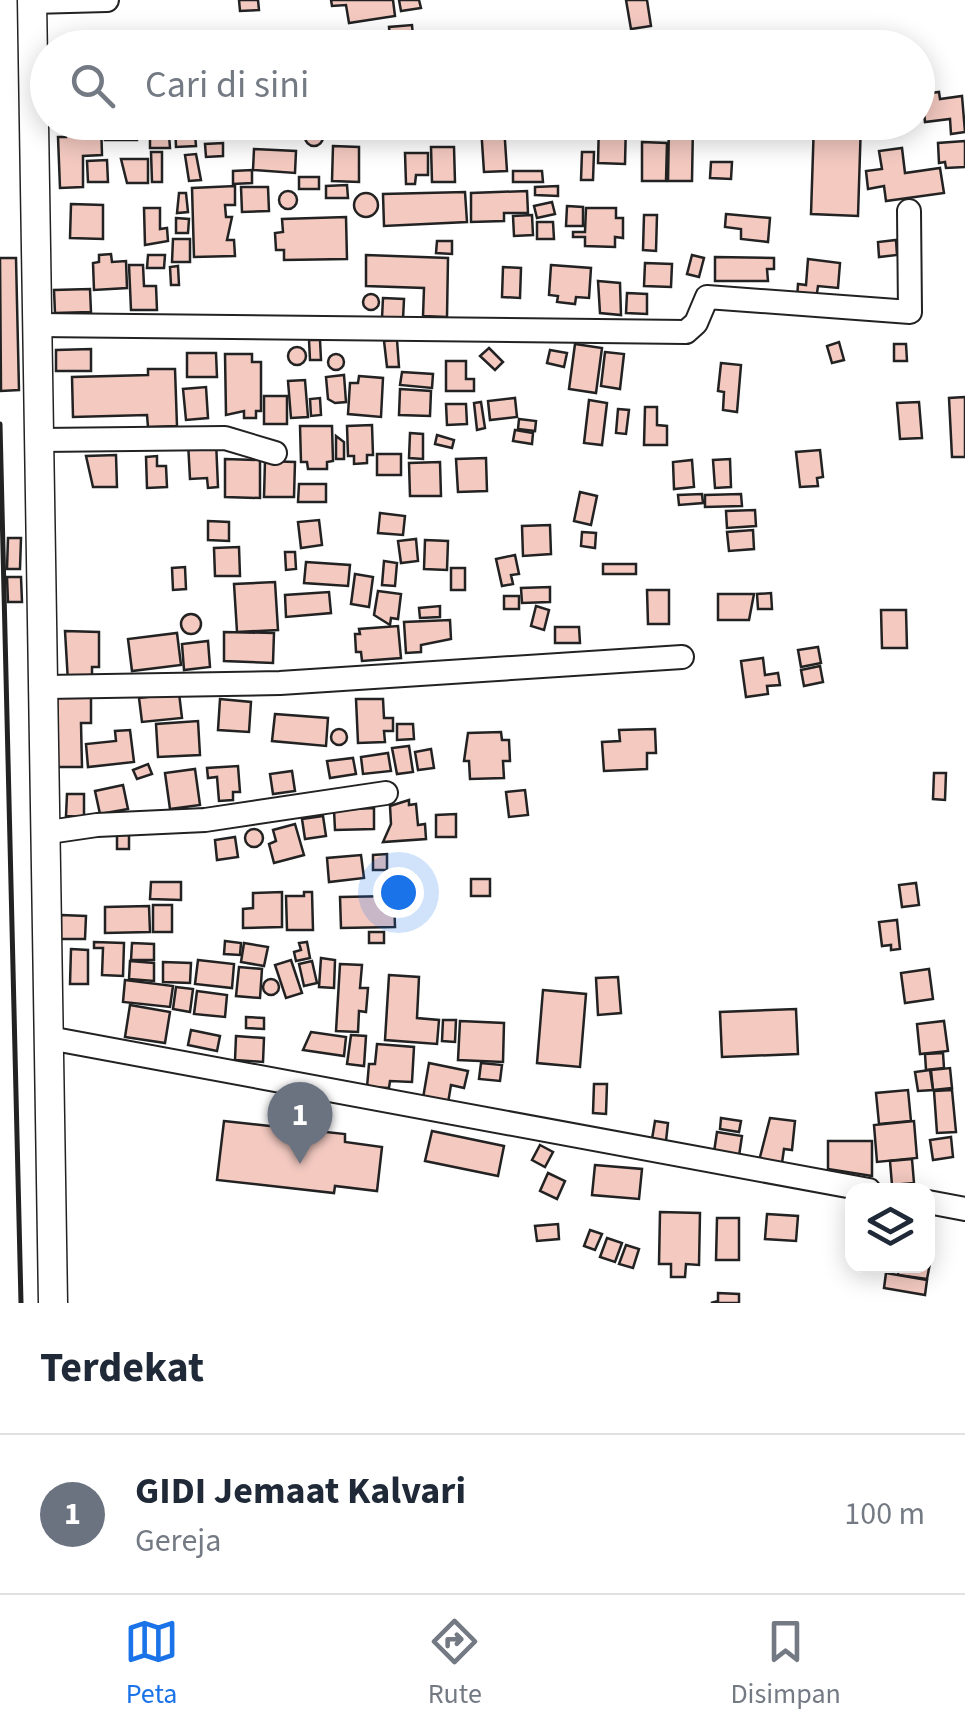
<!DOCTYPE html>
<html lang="id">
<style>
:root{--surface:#fff;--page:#f6f6f7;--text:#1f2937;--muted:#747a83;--line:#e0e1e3;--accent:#1a73e8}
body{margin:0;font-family:"Source Sans 3",sans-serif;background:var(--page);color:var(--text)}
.controls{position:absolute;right:30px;bottom:30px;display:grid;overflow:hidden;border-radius:20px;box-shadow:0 5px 25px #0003}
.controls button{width:90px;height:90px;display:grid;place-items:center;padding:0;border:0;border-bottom:2px solid var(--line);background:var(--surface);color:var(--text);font:50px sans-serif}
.you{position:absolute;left:398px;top:892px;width:35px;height:35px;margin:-25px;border:8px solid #fff;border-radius:50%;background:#1a73e8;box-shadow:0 0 0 15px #1a73e833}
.badge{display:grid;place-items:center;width:65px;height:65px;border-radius:50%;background:var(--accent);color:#fff;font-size:32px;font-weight:700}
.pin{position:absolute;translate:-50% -82px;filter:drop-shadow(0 2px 5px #0008)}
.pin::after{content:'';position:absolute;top:52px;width:35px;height:30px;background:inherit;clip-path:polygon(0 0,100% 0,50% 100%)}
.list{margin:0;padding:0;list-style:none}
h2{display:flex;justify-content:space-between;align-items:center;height:130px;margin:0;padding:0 40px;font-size:42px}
h2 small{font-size:32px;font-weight:400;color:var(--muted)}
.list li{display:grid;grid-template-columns:65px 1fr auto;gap:30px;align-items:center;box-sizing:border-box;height:160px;padding:0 40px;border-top:2px solid var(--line)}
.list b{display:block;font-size:38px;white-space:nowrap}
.list p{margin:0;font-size:32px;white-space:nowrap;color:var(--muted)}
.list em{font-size:32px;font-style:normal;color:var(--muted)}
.icon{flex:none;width:55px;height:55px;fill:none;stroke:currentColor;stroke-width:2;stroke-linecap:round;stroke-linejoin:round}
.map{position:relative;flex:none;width:965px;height:1303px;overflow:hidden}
.search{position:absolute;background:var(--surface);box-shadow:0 5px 25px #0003;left:30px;right:30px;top:30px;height:110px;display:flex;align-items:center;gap:25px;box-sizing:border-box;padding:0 35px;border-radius:55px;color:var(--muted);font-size:38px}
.sheet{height:290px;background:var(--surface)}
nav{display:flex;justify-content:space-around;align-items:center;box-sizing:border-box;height:140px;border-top:2px solid var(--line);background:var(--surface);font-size:28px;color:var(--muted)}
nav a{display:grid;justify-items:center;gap:5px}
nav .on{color:var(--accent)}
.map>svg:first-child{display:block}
</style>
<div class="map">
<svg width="965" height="1303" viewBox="0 0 965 1303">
<rect width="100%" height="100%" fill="#fff"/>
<g fill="#f3c9c0" stroke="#222" stroke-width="2.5">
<path d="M239,0h19l1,10 -19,1z"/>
<path d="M331,0h62l2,16 -46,7 -3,-18 -14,1z"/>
<path d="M399,0h20l2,8 -20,3z"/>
<path d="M626,0h21l4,26 -20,3z"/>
<path d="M412,25l2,23h-23l-2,-21z"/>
<path d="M939,92l1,7 22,-3 3,36 -14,2 -1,-15 -25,3 -3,-28z"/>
<path d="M66,122h35l1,33 -19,1v31l-23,1 -2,-51h8z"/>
<rect x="105" y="122" width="32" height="18"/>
<path d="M175,122h19l2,24 -20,1z"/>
<path d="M199,122h56v12l-56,2z"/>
<path d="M328,122h39v6l-39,-2z"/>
<path d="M437,122h19l-1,9h-18z"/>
<path d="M599,122h27l-1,42 -27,-1z"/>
<rect x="635" y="122" width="29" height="14"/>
<path d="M814,122h47l-3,94 -47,-2z"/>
<path d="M669,123l24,1 -1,57h-24z"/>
<path d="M504,126l3,45 -23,1 -3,-45z"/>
<circle cx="314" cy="137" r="9"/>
<path d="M150,135h19l1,13h-20z"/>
<path d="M965,141v26l-19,1 -1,-6 -6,1 -1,-20z"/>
<path d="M642,142l25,1 -1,38h-24z"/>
<path d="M223,143v13l-17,1 -1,-13z"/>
<path d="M333,146l26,1v35l-27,-1z"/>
<path d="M431,147h23l1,35h-23z"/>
<path d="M902,148l3,25 35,-5 4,25 -58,8 -2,-15 -16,3 -2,-18 16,-2 -3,-18z"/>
<path d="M254,149l42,2 -1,22 -42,-3z"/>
<path d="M151,152h11v30h-10z"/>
<path d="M582,152h12l-1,28h-12z"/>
<path d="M405,153h23v22h-12l-1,9h-9z"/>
<path d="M196,154l5,26 -12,1 -4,-26z"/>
<path d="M121,159h27v24h-21z"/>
<path d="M107,160l1,22h-20l-1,-21z"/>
<path d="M711,162h21l-1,17 -21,-1z"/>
<path d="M252,170v13l-19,1v-13z"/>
<path d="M513,171h29l1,11h-30z"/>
<rect x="299" y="177" width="20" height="12"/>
<path d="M347,185l1,13h-22v-12z"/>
<path d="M235,186v19h-10l1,12h6l-5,23h7l1,16 -41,1 -2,-69z"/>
<path d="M558,186v10l-23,-1v-8z"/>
<path d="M241,187h27l1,24 -27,1z"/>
<circle cx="288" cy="200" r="9"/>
<path d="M527,191l1,22h-24v8l-33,1v-29z"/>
<path d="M465,192l2,30 -83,4 -1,-32z"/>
<path d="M179,193h7l2,19 -11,1z"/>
<circle cx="366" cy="205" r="12"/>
<path d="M552,202l3,12 -18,4 -3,-12z"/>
<path d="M71,204l32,1v34l-33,-1z"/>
<path d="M567,206l16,1v19h-17z"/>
<path d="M144,208h16v21l7,-1 1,13 -23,4z"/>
<path d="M586,208h30v10h7v20l-8,-1v10l-30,-1v-9h-12v-5h12z"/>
<path d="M726,214l44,4 -2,24 -27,-3v-10l-16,-2z"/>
<path d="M532,215l1,20 -19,1 -1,-20z"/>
<path d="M644,215h13l-1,36 -13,-1z"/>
<path d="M346,217l1,42 -63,1v-10h-8l-1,-17 8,-1 -1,-13z"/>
<path d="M176,218l13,1 -1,14h-12z"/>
<path d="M537,222h16l1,17h-17z"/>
<path d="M173,239h17v23h-18z"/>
<path d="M896,240l1,15 -18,2 -1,-15z"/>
<path d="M437,241h15v13l-16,-1z"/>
<path d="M111,254l1,8 14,-1 1,27 -33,2 -1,-27 6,-1v-7z"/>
<path d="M148,255h17l-1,13h-17z"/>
<path d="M366,255l82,3 -1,59 -24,-1 1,-28 -58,-2z"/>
<path d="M692,255l12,3 -5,19 -12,-3z"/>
<path d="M715,257l59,1v11h-7l1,12h-53z"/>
<path d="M0,258h16l3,132 -18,1z"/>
<path d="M808,259l32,4 -2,25 -20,-2 -2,14 -19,-1 1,-15 8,1z"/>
<path d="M645,263l27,1 -1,23 -27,-1z"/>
<path d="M129,265h14l1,21h12l1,24h-26z"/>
<path d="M551,265l40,3 -2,30 -13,-1 -1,7 -18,-2 1,-6 -9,-1z"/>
<path d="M178,266l1,19h-8l-1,-18z"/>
<path d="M503,267l18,1 -1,30 -18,-1z"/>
<path d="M598,281l22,2 1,32 -21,-2z"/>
<path d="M90,289l1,23 -36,1 -1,-23z"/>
<path d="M627,293l20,1v20l-21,-1z"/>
<circle cx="371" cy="302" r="8"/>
<path d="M383,298l21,1 -1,20 -21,-1z"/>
<path d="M309,340h11l1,20h-11z"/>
<path d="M397,340l2,27h-12l-3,-26z"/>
<path d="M839,342l5,18 -12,3 -5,-17z"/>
<path d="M575,344l27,4 -6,45 -27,-4z"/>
<path d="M894,344h12l1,17h-13z"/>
<circle cx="297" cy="356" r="9"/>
<path d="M489,348l14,14 -8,8 -15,-14z"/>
<path d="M91,349v22h-35v-21z"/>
<path d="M550,350l17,3 -3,14 -17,-4z"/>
<path d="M605,352l19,2 -4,35 -19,-3z"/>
<path d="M187,353h29l1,24h-30z"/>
<circle cx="336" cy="362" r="8"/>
<path d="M225,354h27v8h9v49h-5v7h-12v-7l-18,4z"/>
<path d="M446,361h20v18h8v12h-28z"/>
<path d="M721,363l20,2 -4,47 -14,-2 1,-18 -6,-1z"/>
<path d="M148,369h27l2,57 -29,1 -1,-12 -74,2 -1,-40 76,-2z"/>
<path d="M402,372l31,2 -1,14 -32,-3z"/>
<path d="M344,375l2,27 -11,1 -7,-4 -2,-22z"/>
<path d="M359,376l24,2 -2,39 -33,-3 2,-31h8z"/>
<path d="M305,380l3,37 -17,1 -3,-37z"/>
<path d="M206,387l2,31 -22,2 -3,-31z"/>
<path d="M400,389l31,2 -1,25 -31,-1z"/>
<rect x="264" y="396" width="23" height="28"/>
<path d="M965,397v60h-13l-3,-59z"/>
<path d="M320,398l1,17 -10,1 -1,-17z"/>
<path d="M515,398l2,19 -27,3 -2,-19z"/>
<path d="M589,400l18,3 -5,42 -18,-2z"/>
<path d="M481,402l4,26 -8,2 -3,-27z"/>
<path d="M919,402l3,36 -22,1 -3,-36z"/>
<path d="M446,404h20l1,20 -20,1z"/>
<path d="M645,407h12v18l10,1v19h-23z"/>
<path d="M618,409l11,1 -3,24 -10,-1z"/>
<path d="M519,419l17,2 -1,10 -17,-2z"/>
<path d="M372,425l1,30h-6v8l-13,1v-8h-6l-1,-30z"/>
<path d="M300,426h32l1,35 -6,1v7h-19l-1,-7h-6z"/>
<path d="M515,430l18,3 -1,11 -19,-3z"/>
<path d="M410,433l13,1v25l-14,-1z"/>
<path d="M437,435l17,5 -2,8 -17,-4z"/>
<path d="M336,436l8,6v17h-8z"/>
<path d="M216,441l2,46 -10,1 -1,-10 -17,1 -2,-37z"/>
<path d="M820,450l3,27 -6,1 1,8 -18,1 -4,-35z"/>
<rect x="377" y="454" width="24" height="21"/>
<path d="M116,455l1,32h-24l-7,-31z"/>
<path d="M157,456v10h9l1,21 -20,1 -1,-31z"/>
<path d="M486,458l1,33 -29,1 -2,-33z"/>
<path d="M225,459l35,1v38l-35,-1z"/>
<path d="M730,459l1,28 -16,1 -2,-28z"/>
<path d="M692,460l2,27 -20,2 -1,-27z"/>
<path d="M265,461l30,1 -1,35h-30z"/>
<path d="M440,462l1,34h-31l-1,-33z"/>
<path d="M299,484h27v18h-28z"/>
<path d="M580,492l17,4 -6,29 -17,-4z"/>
<path d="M702,494l1,9 -24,2 -1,-10z"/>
<path d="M741,494l1,12 -37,1v-12z"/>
<path d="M755,510l1,16 -29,2 -1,-17z"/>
<path d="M380,513l25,3 -2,19 -25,-2z"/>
<path d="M319,520l3,25 -21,3 -3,-26z"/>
<path d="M208,521l21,1v19l-21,-1z"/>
<path d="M550,525l1,29 -28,2 -1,-30z"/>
<path d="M753,530l1,19 -25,2 -2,-19z"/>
<path d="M582,532l14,1 -1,15 -14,-2z"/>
<path d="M8,538h13l-1,31h-13z"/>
<path d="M416,539l2,22 -17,2 -3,-22z"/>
<path d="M425,540l23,1 -1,29 -23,-1z"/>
<path d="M239,547l1,29h-25l-1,-28z"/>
<path d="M285,552h10l1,17 -10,1z"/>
<path d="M515,555l4,19 -8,1 2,9 -11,2 -6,-27z"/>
<path d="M384,561l13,2 -2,23 -13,-1z"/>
<path d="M306,562l44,3 -2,21 -44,-3z"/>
<rect x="603" y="564" width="33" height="10"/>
<path d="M185,567l1,22 -13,1 -1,-22z"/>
<rect x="451" y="568" width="14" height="22"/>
<path d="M355,574l18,3 -4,30 -18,-3z"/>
<path d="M7,577h14l1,25h-14z"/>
<path d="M275,582l3,48 -41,2 -3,-48z"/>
<path d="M550,587v15l-28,1 -1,-15z"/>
<path d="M647,590h22v34h-21z"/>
<path d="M378,591l23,3 -3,25 -7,-1 -1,7 -16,-10z"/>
<path d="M329,592l2,21 -45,4 -1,-22z"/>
<path d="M771,593l1,16h-14l-1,-15z"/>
<path d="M718,594h36l-5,26h-31z"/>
<rect x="504" y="596" width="15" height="13"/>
<path d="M440,606v11l-20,1 -1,-10z"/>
<path d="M536,606l13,4 -5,20 -13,-4z"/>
<path d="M881,610h25l1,38h-25z"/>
<circle cx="191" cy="624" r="10"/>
<path d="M450,620l1,19 -30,6v7l-15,1 -2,-31z"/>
<path d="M398,626l3,32 -39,3 -1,-9h-5l-1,-18h5l-1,-5z"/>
<path d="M555,627h24l1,16h-25z"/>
<path d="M65,631l34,1v35h-7v15h-24z"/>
<path d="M224,632l50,1 -1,30 -49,-2z"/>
<path d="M177,633l4,32 -49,6 -4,-32z"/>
<path d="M208,641l2,26 -26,3 -2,-26z"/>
<path d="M818,647l3,16 -20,4 -3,-17z"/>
<path d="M763,658l2,17 13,-2 2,12 -13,1 1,8 -22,3 -5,-36z"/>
<path d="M820,666l3,16 -19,4 -3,-16z"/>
<path d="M179,693l3,25 -40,4 -3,-24z"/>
<path d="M57,696h34v27h-10l1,44h-24z"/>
<path d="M220,699l31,3 -2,30 -31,-2z"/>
<path d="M356,699h27l1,19h9v13h-9l1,11 -27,1z"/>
<path d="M275,714l53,4 -2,28 -54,-5z"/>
<path d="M198,721l2,34 -42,2 -2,-33z"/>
<path d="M397,724h16l1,15 -17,1z"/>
<path d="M655,729l1,24h-9v16l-43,2 -2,-29 18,-1 -1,-11z"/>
<circle cx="339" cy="737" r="8"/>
<path d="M130,730l4,32 -46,5 -2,-23 30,-3 -1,-10z"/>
<path d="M501,732l1,8h7l1,21h-7l1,17 -34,1 -1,-18h-5l4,-28z"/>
<path d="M409,746l4,26 -16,2 -5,-26z"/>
<path d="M431,749l3,19 -16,2 -3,-18z"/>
<path d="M388,753l3,18 -28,3 -2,-17z"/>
<path d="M353,758l3,16 -26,4 -3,-17z"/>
<path d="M148,764l4,10 -15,5 -4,-9z"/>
<path d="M238,766l2,26h-7v8l-14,1 -2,-24 -9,1 -1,-10z"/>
<path d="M195,769l5,36 -30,4 -5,-36z"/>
<path d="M292,771l3,20 -22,3 -3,-20z"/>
<path d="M934,773h12l-1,27 -12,-1z"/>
<path d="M123,785l5,24 -28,5 -5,-23z"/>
<path d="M525,790l3,25 -19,2 -3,-25z"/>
<path d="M67,794h17v23l-18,-1z"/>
<path d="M409,800v5l7,-1 2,21 7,-1 1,15 -43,3 8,-18 -1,-18z"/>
<path d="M374,808v21l-39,1 -1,-20z"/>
<path d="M456,814v23h-20v-22z"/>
<path d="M323,816l3,20 -21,3 -3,-20z"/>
<path d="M295,824l9,31 -30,8 -5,-19 7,-3 -3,-11z"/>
<circle cx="254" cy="838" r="9"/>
<rect x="117" y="835" width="12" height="14"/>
<path d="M235,837l3,20 -21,3 -2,-20z"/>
<path d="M387,854v16h-14v-15z"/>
<path d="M361,855l3,23 -35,4 -2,-24z"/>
<rect x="471" y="879" width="19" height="17"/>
<path d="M151,882h30v18l-31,-1z"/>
<path d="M916,883l3,22 -17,2 -3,-22z"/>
<path d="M282,892v35l-39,1v-19l10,-1v-15z"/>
<path d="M304,892h8l1,38h-26l-1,-34h18z"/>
<path d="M394,896l1,31 -54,1 -1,-31z"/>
<rect x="153" y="905" width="19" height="27"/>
<path d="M149,906l1,26 -45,1v-26z"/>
<path d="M61,915l25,1 -1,23h-24z"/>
<path d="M897,920l3,29 -9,1v-5l-9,1 -3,-24z"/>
<rect x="369" y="932" width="15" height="11"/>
<path d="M225,941l16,2 -1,12 -16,-1z"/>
<path d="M94,942l30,1 -1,33 -21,-1 1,-27h-9z"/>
<path d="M307,942l3,16 -14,3 -2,-9 7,-2 -2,-7z"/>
<path d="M132,943l22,1v16h-23z"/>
<path d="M244,943l24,4 -4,19 -23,-4z"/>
<path d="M71,949l17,1v34h-18z"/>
<path d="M321,958l14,2 -1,28 -15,-1z"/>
<path d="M198,960l36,4 -2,24 -37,-4z"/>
<path d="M291,960l11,33 -16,5 -11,-33z"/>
<path d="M130,961l24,2v18l-25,-2z"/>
<path d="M312,961l5,22 -13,3 -5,-22z"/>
<path d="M163,962l28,1 -1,20 -27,-1z"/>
<path d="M340,964l22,1 -2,23h8l-2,24 -7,-1 -1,21 -22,-1z"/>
<path d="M239,967l23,2 -2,29 -24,-2z"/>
<path d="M929,969l4,30 -28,4 -4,-30z"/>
<path d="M389,975l30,2 -2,41 22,2 -2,24 -52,-4z"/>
<path d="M618,977l3,36 -23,2 -2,-37z"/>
<circle cx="271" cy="987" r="8"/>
<path d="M125,980l48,6 -3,21 -47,-5z"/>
<path d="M176,987l17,2 -3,23 -17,-3z"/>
<path d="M543,990l43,4 -6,73 -43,-4z"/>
<path d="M197,991l30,4 -2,22 -31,-3z"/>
<path d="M130,1005l40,7 -5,31 -40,-6z"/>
<path d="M796,1009l2,45 -76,3 -2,-45z"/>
<path d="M246,1017l18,1v11l-18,-1z"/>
<path d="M443,1020h13l-1,22 -13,-1z"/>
<path d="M460,1021l44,2 -1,39 -45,-2z"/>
<path d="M944,1021l4,30 -28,3 -3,-30z"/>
<path d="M191,1030l29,6 -3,15 -29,-6z"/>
<path d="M311,1032l35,5 -2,19 -41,-6z"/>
<path d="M351,1035l15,1 -2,30 -17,-2z"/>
<path d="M236,1036l28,2 -1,24 -28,-2z"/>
<path d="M377,1044l37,3 -2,35 -22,-1 -1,7 -22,-1 2,-23h6z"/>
<path d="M943,1053l1,15 -18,2 -1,-16z"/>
<path d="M429,1063l39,8 -4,17 -13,-3 -3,18 -25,-5z"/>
<path d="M481,1063l21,2 -2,16 -21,-2z"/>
<path d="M950,1068l2,20 -19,2 -2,-20z"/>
<path d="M930,1070l3,20 -15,1 -3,-19z"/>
<path d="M594,1084h13l-1,30 -13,-1z"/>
<path d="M908,1090l3,31 -32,3 -3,-31z"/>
<path d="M952,1090l4,42 -19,1 -3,-42z"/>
<path d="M721,1118l20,3 -2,11 -19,-3z"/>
<path d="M770,1118l25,3 -3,29 -8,-1 -2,14 -23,-2z"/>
<path d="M224,1121l121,13v8l37,5 -5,44 -42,-5 -1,7 -117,-13z"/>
<path d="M655,1121l13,2 -2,18 -14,-2z"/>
<path d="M914,1121l3,37 -40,4 -3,-37z"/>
<path d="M432,1131l72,15 -6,30 -73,-15z"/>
<path d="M717,1132l25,4 -3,20 -25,-4z"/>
<path d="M951,1137l2,20 -20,3 -3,-20z"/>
<path d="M828,1141h44v35l-44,-7z"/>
<path d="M540,1145l13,7 -8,15 -13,-7z"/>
<path d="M912,1159l2,24 -22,2 -2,-24z"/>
<path d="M595,1165l47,4 -3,30 -47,-4z"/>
<path d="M548,1173l17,8 -8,18 -17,-8z"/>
<path d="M660,1212l40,1 -1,52 -13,-1 -1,13h-14v-13h-12z"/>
<path d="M767,1214l31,2 -2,25 -31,-2z"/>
<path d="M717,1218h22v42h-23z"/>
<path d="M558,1224l1,15 -22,2 -2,-15z"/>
<path d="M590,1230l12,4 -7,16 -11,-4z"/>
<path d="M607,1238l15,5 -7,19 -15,-5z"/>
<path d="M626,1245l13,4 -6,19 -14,-4z"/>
<path d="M928,1258h3l-4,21 -29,-4 1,-9h29z"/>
<path d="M886,1273l41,7 -2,15 -41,-7z"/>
<path d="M718,1293l21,1v9h-28l7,-2z"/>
</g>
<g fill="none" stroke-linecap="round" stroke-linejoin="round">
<g stroke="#222" stroke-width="26">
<g id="minor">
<path d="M32,2l75,-2"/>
<path d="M38,325l648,7 10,-9 11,-26 203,15 -1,-101"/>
<path d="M41,440l184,-2 50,15"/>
<path d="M46,687l234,-4 402,-26"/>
<path d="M49,832l48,-7 108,-5 181,-27"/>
<path d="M49,1038l820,152"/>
<path d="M928,1202l37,7"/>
</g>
</g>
<g stroke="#222" stroke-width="31">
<path id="major" d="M32,0l21,1303"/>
</g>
<use href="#minor" stroke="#fff" stroke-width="22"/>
<use href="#major" stroke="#fff" stroke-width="28"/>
<path stroke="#222" stroke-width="5" d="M0,424l21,879"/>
</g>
</svg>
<div class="controls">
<button><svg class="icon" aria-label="layers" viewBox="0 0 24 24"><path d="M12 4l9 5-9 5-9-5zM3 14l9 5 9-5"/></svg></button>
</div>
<div class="you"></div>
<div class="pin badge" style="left:300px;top:1164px;background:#6b7280">1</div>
<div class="search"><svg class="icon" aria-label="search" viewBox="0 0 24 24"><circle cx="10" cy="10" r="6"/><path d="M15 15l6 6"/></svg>Cari di sini</div>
</div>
<section class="sheet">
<h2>Terdekat<small></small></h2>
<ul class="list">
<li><span class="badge" style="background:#6b7280">1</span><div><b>GIDI Jemaat Kalvari</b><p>Gereja</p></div><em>100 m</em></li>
</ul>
</section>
<nav>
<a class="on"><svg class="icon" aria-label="map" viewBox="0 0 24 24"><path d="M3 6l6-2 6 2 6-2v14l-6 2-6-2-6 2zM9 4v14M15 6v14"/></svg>Peta</a>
<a><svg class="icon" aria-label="directions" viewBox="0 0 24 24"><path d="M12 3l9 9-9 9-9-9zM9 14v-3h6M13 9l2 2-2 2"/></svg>Rute</a>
<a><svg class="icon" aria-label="saved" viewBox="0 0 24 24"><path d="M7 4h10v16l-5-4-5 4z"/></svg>Disimpan</a>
</nav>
